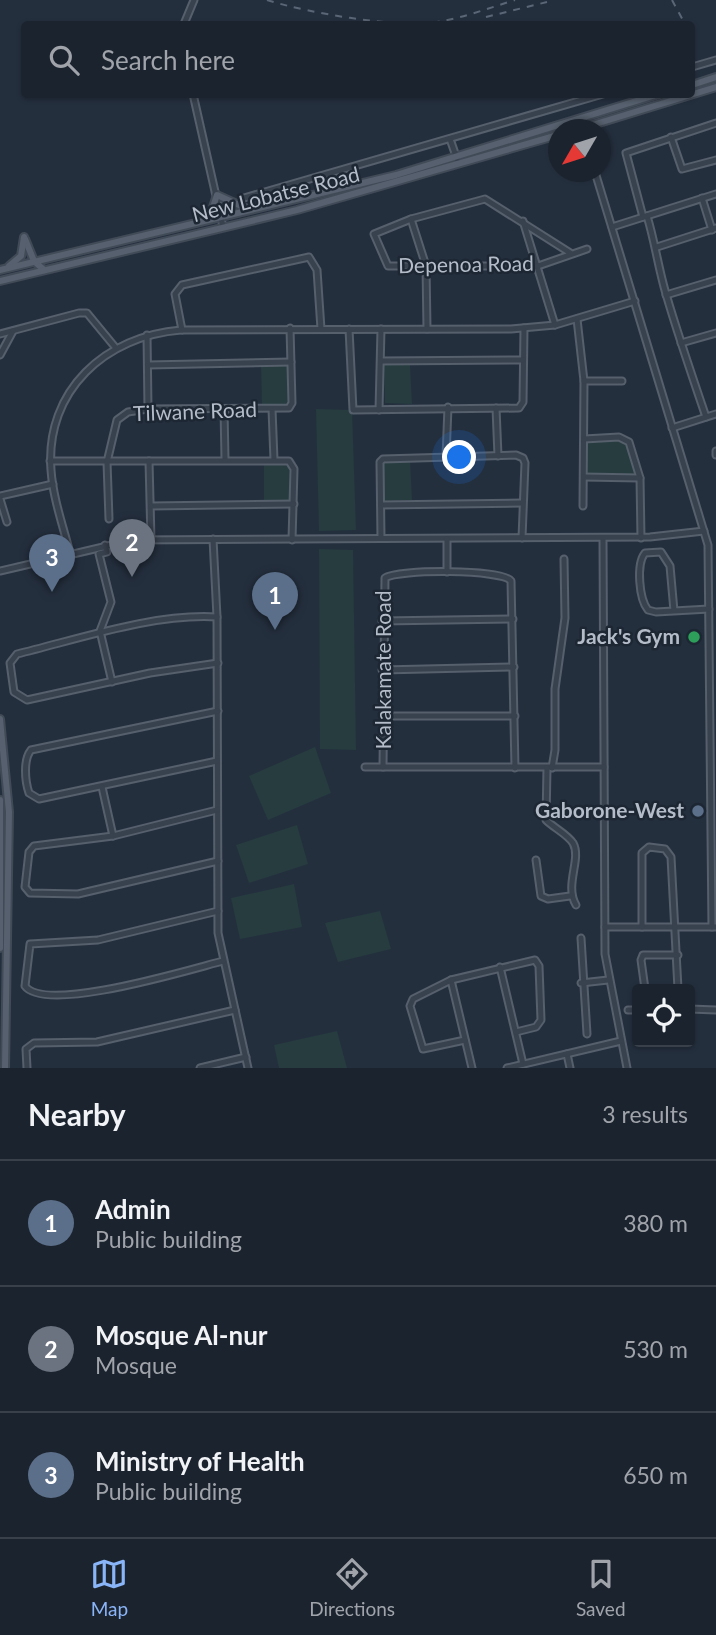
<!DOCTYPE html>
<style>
:root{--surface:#1b232e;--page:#282f3a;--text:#f1f3f6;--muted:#a0a4aa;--line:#39404a;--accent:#8ab4f8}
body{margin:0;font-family:Lato,sans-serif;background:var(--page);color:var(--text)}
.controls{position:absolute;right:21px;bottom:21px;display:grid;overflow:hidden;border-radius:7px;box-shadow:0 2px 5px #0004}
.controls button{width:63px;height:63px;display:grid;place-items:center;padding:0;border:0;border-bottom:2px solid var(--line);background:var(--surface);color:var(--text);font:35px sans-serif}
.compass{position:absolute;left:548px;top:119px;width:63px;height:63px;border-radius:50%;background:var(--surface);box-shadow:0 2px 5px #0004;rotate:231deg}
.you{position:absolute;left:460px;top:458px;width:24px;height:24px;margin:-18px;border:5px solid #fff;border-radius:50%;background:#1a73e8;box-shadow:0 0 0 10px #1a73e833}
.badge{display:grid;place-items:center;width:46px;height:46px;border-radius:50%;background:var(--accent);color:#fff;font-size:23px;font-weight:700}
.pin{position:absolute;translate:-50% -58px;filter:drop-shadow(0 2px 4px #0008)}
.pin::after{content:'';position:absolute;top:37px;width:24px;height:21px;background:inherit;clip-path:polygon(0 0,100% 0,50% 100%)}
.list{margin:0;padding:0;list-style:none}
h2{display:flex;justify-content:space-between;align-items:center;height:91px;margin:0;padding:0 28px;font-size:30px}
h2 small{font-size:23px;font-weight:400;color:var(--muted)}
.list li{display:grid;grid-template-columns:46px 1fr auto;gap:21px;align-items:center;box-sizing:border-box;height:126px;padding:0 28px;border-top:2px solid var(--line)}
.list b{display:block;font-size:26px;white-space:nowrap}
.list p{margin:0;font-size:23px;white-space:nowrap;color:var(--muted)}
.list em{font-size:23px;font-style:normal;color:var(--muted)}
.icon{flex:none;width:38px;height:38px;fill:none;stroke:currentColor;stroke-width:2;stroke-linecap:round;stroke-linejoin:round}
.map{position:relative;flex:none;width:716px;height:1068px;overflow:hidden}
.search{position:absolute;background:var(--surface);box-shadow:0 2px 5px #0004;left:21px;right:21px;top:21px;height:77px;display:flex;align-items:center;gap:18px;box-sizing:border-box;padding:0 24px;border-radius:7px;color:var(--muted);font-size:26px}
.sheet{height:469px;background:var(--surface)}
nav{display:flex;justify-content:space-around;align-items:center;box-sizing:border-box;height:98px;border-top:2px solid var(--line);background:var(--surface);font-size:19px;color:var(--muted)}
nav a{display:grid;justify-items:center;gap:4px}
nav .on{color:var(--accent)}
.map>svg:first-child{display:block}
</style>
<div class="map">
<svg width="716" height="1068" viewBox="0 0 716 1068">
<rect width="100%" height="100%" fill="#242f3e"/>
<g fill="#263c3f">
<path d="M288,362l1,42 -2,3 -25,-1 -1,-41z"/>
<path d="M384,365h26l2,39 -27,-1z"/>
<path d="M316,409l36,1 4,120 -37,1z"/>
<path d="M619,439c13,10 16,21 17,36l-48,-1 -2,-34z"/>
<path d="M410,460l2,40 -28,1 -1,-38z"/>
<path d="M264,462l25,2 1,36 -26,1z"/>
<path d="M319,549l34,1 3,200 -36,-1z"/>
<path d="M315,747l16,46 -63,27 -19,-44z"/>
<path d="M297,825l11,39 -59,19 -13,-38z"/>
<path d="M294,884l8,43 -62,12 -9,-41z"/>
<path d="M380,911l11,38 -53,13 -13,-39z"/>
<path d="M337,1031l10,37h-68l-5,-23z"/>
</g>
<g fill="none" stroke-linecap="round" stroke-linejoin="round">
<g stroke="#565f6c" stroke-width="9">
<g id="minor">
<path d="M184,24l10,-24"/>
<path d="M692,67l24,-7"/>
<path d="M193,94l30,133"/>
<path d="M671,137l11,32 34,-9"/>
<path d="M450,139l7,20"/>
<path d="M595,172l113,373 4,382"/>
<path d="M244,198l359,-104"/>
<path d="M702,198l10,32"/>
<path d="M647,216c8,26 11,51 19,78 12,41 26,82 40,123"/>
<path d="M643,217l-17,-64 90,-30"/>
<path d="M411,219l15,47 1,63"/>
<path d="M523,221l32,104"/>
<path d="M612,227l104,-33"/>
<path d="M657,247l59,-19"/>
<path d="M572,254l-87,-55 -74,20 -37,15 14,32h150l49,-17"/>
<path d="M666,295l50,-15"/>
<path d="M577,319l7,62 -1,125"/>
<path d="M349,329l4,81 166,-2 4,-6 1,-74"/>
<path d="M182,330l-7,-36 7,-9 127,-28 8,13 4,59"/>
<path d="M0,334l79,-21h8l28,34"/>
<path d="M147,335l1,74"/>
<path d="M681,343l35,-10"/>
<path d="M0,355l13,-24"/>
<path d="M381,361l142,-1"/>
<path d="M148,365l143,-3"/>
<path d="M584,381h38"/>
<path d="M496,408l2,48"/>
<path d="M224,409l1,50"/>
<path d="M272,409l2,51"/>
<path d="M379,410l2,-81"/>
<path d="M672,428l44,-14"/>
<path d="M584,439l35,-2 10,5 11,36 1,60"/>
<path d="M716,451v4"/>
<path d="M446,457l2,-50"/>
<path d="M50,461h239l5,8 -2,71"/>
<path d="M149,461l2,79"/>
<path d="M584,477l56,1"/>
<path d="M0,496l53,-12"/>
<path d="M0,499l7,23"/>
<path d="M381,505l141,-2"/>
<path d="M151,506l143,-2"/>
<path d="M109,519l-2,-57 10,-42 11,-8 20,-3 141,-1 3,-5 -2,-75"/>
<path d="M381,538l-1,-76 3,-3 133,-4 7,3 2,5 -3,75"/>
<path d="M603,538l2,416 22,114"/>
<path d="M213,539l4,78 1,316 30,135"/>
<path d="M105,545l2,7 -8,2 12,48 -11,29 12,51"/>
<path d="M70,553c-7,-27 -17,-55 -19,-83 -6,-80 55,-134 130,-140l330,-1 44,-4 80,-24"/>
<path d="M0,571l133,-31 517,-3 54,-6"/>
<path d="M447,572v-33"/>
<path d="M674,611l-4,-45 -9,-14 -16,1c-9,11 -6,46 3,57l8,2 53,-3"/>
<path d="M217,617c-63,-4 -138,22 -200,37l-7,9 4,29 13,8 123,-27 68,-10"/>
<path d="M382,621l131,-2"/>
<path d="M382,670l132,-3"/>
<path d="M383,716h132"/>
<path d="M217,761l-178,38 -10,-6c-4,-12 -6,-33 2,-43l187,-39"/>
<path d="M365,767h239"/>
<path d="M383,767l2,-189c12,-9 118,-9 126,3l4,187"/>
<path d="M547,768l-1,52c8,8 21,14 27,23 9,16 -9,42 3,62"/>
<path d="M552,768l3,-18v-61l10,-71 -1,-59"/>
<path d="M102,787l11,49"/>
<path d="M217,810l-104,26 -79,10 -5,6 -4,35 5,6 48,1 140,-33"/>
<path d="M536,860l5,36 7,3 22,-3"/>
<path d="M218,911l-120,29 -68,4 -5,42c20,28 166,-17 198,-25"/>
<path d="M605,927h111"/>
<path d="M642,927v-74l7,-6 16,2 6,8 7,132"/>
<path d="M581,938l6,96"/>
<path d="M500,967l23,97"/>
<path d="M451,980l21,88"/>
<path d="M581,983l27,-3"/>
<path d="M645,989l-4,-29 2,-5h35"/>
<path d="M690,1009l26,1"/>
<path d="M628,1010h9"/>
<path d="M465,1040l-42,9 -13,-43 3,-7 38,-19 84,-20 4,6 2,54 -5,7 -20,5"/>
<path d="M567,1054l3,14"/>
<path d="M27,1068l-1,-19 8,-6 63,-1 138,-32"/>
<path d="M200,1068l46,-11"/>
<path d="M507,1068l114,-27"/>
</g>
</g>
<g stroke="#414a57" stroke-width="10">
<g id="major">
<path d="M692,85l24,-8"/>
<path d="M576,130l140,-43"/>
<path d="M204,219l8,-9 5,-15 31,14"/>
<path d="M25,239l9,22 10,9"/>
<path d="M9,266l12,-10 3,-19"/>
<path d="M0,270l396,-95 263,-81"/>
<path d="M0,281l297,-71 261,-75"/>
<path d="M0,719l9,93 -4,256"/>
<path d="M0,800v148"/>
</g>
</g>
<use href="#minor" stroke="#38414e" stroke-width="5"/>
<use href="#major" stroke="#56606e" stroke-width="6"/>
<g stroke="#5a6575" stroke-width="2" stroke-dasharray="7 7" stroke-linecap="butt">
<path d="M267,0c41,13 128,28 170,22 26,-4 52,-14 78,-22"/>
<path d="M672,0l13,24"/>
<path d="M486,17l61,-15"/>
<path d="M692,42l1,3"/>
</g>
</g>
<circle fill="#2e9e5b" stroke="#1d2633" stroke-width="2.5" cx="694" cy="637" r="7"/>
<circle fill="#5c6f8a" stroke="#1d2633" stroke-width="2.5" cx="698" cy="811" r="7"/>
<g text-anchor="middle" stroke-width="5" stroke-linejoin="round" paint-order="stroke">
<g font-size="21" fill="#b4bcc9" stroke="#1d2633">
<text transform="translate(276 195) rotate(-14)" y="7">New Lobatse Road</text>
<text transform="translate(466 265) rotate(-1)" y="7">Depenoa Road</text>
<text transform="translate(195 412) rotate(-2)" y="7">Tilwane Road</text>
<text transform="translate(384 670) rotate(-90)" y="7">Kalakamate Road</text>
</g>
<g font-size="21" font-weight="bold" fill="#b4bcc9" stroke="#1d2633" text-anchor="end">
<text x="680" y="644">Jack's Gym</text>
<text x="684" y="818">Gaborone-West</text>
</g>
</g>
</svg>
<div class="controls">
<button><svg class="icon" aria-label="locate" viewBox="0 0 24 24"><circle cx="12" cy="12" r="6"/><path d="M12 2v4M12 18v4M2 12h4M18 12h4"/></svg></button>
</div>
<svg class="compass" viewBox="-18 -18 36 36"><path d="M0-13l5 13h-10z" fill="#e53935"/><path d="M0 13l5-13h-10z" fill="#a0a4aa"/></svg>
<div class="you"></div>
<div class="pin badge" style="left:275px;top:630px;background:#5c6f8a">1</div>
<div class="pin badge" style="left:132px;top:577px;background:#6b7280">2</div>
<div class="pin badge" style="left:52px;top:592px;background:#5c6f8a">3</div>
<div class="search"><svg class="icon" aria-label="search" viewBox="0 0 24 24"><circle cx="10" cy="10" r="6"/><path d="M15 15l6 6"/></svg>Search here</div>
</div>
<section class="sheet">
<h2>Nearby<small>3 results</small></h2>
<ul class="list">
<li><span class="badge" style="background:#5c6f8a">1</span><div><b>Admin</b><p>Public building</p></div><em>380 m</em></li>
<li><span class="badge" style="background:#6b7280">2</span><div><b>Mosque Al-nur</b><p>Mosque</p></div><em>530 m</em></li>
<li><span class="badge" style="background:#5c6f8a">3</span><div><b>Ministry of Health</b><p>Public building</p></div><em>650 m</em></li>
</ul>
</section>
<nav>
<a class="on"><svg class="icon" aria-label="map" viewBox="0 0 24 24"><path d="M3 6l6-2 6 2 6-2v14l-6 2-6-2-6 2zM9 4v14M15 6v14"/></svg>Map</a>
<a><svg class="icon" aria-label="directions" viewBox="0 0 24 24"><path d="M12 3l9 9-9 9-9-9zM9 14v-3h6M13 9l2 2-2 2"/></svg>Directions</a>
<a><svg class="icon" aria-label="saved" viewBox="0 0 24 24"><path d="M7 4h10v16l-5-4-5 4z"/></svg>Saved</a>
</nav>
